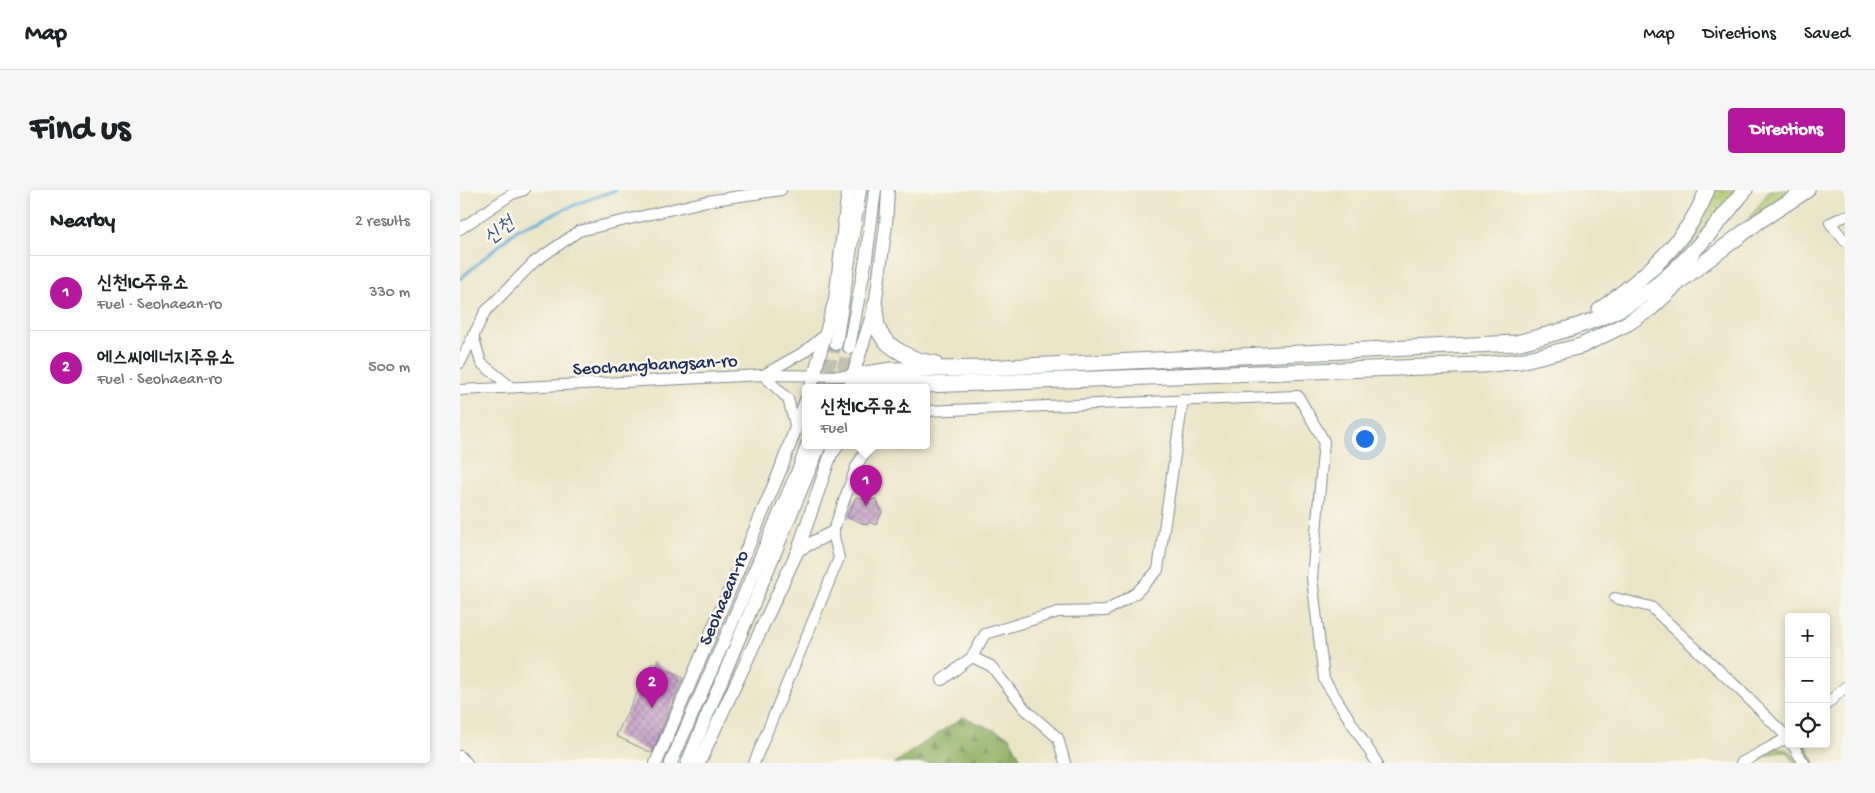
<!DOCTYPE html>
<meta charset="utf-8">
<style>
:root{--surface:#fff;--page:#f6f6f6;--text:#202124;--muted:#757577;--line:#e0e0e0;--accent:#b5179e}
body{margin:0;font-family:"Gochi Hand","Poor Story",sans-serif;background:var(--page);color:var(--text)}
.controls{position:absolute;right:15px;bottom:15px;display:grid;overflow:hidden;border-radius:5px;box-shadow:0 2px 8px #0003}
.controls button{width:45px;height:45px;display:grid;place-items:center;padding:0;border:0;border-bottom:1px solid var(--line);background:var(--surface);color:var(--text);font:25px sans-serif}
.you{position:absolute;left:904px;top:248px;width:18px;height:18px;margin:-12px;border:4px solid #fff;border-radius:50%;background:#1a73e8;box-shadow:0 0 0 8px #1a73e833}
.badge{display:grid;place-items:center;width:32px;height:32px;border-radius:50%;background:var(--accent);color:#fff;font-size:16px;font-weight:700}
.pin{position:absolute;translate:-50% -41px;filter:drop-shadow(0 1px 2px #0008)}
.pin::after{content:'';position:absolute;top:26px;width:18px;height:15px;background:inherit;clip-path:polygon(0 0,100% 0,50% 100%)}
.popup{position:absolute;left:342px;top:194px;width:128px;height:65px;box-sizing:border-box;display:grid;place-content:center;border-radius:5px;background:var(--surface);filter:drop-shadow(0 1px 4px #0005);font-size:16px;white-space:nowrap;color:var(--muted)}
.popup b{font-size:19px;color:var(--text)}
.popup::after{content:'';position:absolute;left:50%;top:100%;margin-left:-10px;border:10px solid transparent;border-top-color:var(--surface)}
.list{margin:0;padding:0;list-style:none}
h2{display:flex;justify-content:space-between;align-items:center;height:65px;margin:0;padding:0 20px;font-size:21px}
h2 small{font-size:16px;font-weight:400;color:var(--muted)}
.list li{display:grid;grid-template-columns:32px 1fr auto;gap:15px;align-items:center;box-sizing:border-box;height:75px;padding:0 20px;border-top:1px solid var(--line)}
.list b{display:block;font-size:19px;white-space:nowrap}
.list p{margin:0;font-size:16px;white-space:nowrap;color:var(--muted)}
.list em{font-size:16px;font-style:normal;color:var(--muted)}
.icon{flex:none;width:28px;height:28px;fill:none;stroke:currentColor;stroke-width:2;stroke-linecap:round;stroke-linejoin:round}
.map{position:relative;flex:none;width:1385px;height:573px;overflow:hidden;border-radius:5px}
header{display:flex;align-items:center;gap:30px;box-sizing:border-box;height:70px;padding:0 25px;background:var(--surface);border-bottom:1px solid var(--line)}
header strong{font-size:24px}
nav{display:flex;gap:28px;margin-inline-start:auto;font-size:18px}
.intro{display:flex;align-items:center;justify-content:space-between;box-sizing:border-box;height:120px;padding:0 30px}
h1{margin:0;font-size:35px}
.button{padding:12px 22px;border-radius:5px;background:var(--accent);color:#fff;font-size:18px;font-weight:700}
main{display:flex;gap:30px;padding:0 30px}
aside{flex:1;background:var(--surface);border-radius:5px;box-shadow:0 2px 8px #0003}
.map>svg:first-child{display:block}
</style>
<header>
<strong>Map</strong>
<nav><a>Map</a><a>Directions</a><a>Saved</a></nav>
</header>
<div class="intro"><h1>Find us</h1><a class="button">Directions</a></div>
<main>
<aside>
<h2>Nearby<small>2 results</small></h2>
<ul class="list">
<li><span class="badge">1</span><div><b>신천IC주유소</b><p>Fuel · Seohaean-ro</p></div><em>330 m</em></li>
<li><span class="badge">2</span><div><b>에스씨에너지주유소</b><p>Fuel · Seohaean-ro</p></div><em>500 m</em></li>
</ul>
</aside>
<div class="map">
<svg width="1385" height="573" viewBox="0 0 1385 573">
<defs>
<pattern id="grass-dots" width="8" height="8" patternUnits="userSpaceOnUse" patternTransform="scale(1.25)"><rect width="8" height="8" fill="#b3cb70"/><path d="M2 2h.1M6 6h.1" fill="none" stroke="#91a55f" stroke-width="1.8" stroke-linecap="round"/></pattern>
<pattern id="forest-firs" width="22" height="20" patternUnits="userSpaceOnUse" patternTransform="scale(1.25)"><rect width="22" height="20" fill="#8eaf62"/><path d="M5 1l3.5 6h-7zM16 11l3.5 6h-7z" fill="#738f54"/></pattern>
<pattern id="building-cross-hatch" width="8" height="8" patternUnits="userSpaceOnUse" patternTransform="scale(1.25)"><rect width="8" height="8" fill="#c49dc6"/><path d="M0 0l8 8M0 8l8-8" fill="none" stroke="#9e80a4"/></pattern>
</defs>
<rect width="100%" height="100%" fill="#fbf7ec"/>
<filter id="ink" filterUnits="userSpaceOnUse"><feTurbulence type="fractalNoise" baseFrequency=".02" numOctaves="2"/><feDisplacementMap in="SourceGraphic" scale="10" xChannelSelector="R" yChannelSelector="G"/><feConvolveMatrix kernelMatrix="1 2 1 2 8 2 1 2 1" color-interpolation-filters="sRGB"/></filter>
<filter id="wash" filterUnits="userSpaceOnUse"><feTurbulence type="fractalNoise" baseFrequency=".0096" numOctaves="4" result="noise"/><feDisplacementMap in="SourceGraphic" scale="20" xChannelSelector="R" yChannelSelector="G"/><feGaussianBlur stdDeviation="1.12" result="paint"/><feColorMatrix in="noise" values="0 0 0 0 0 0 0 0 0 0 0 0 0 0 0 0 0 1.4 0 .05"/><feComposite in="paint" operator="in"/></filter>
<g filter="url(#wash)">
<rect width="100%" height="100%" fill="#eae5c6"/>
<g fill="url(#grass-dots)" stroke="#677d67">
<path d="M1254,0h22l-43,55 -35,32c22,-27 45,-54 56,-87z"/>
<path d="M1310,0h26l-53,37z"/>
<path d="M1312,558c15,0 19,2 27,15h-5l-5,-10 -9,-2 -31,12z"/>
</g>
<g fill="url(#forest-firs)" stroke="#546f60">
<path d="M503,527l46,19 14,27h-129z"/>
<path d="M1338,554h7l10,19h-4z"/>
</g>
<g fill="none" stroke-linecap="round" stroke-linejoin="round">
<path stroke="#62b1dc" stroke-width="3" d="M0,89l57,-49 67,-29 32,-11"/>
</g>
<g id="blocks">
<g fill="url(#building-cross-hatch)">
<path d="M396,307l14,4 6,-2 6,13 -6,13 -7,-3 -2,3 -20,-8z"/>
<path d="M192,472l31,16 -31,75 -36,-17z"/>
</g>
</g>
</g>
<g filter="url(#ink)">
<use href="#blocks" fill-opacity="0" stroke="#828a92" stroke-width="1"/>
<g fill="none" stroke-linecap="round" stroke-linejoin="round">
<g stroke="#c1c1b1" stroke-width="12" stroke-dasharray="12 6" stroke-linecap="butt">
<path d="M363,197l13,-43"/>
<path d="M377,197l12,-40"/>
</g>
<g stroke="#828a92" stroke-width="12">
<g id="minor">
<path d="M1385,26l-15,7 15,18"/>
<path d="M0,39l52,-35 12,-4"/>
<path d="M13,145l8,28 30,24"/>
<path d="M0,173l25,-51 49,-50 45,-31 128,-30 74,-11"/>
<path d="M0,200l303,-15 89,1"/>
<path d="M466,221l372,-15 26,45 -12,137 12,101 53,84"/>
<path d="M336,238l-8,-29 -25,-24 41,-23 22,-18"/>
<path d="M1155,408l36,9 89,83 49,49"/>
<path d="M512,467l19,9 34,43 33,29 7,25"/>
<path d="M482,490l30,-23 13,-23 73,-22 48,-1 30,-18 22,-23 25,-170"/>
<path d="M1366,515l19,-18"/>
<path d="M1332,554l12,19"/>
<path d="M0,566l7,7"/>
<path d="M294,573l85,-205 -6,-26 23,-65 13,-22"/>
<path d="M1281,573l48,-26"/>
</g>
</g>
<g stroke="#828a92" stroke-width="14">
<g id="major">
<path d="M376,154l24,-154"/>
<path d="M389,157l17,-88 9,-69"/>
<path d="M351,197l24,-88 13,-109"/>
<path d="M389,197l26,-81 11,-81 2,-35"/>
<path d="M338,360l35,-18"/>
<path d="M196,573l124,-292 26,-71"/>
<path d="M211,573l129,-297 7,-21"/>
<path d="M227,573l133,-318"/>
<path d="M239,573l99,-213 36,-105"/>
</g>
</g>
<g stroke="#828a92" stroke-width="17">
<g id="highway">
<path d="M415,116c1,9 0,19 5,27 9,17 37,29 54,30"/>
<path d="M1140,120c43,-32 88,-68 107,-120"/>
<path d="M405,184l27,-4 91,-2 533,-25c32,-8 64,-16 95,-30 57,-25 96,-76 134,-123"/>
<path d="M392,186l42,7 29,2 559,-20 38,-4 61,-15 47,-23 23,-15 30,-28 78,-59 48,-31"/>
<path d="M373,260l3,-5"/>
</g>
</g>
<use href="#minor" stroke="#fff" stroke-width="10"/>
<use href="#major" stroke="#fff" stroke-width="12"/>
<use href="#highway" stroke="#fff" stroke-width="15"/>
</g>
</g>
<g text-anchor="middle" stroke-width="5" stroke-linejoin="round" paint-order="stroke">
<g font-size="19" fill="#1b2f5e" stroke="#fbf7ec">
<text transform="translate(195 173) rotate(-3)" y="7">Seochangbangsan-ro</text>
<text transform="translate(262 407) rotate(-67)" y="7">Seohaean-ro</text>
</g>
<g font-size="20" font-style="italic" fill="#305684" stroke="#fbf7ec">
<text transform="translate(38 39) rotate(-37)" y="7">신천</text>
</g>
</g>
</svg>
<div class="controls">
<button>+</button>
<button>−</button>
<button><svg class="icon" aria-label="locate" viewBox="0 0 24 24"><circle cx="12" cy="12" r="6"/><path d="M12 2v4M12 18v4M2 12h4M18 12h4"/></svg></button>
</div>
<div class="you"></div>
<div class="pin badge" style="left:406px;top:316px">1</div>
<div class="popup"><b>신천IC주유소</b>Fuel</div>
<div class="pin badge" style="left:192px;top:518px">2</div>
</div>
</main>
